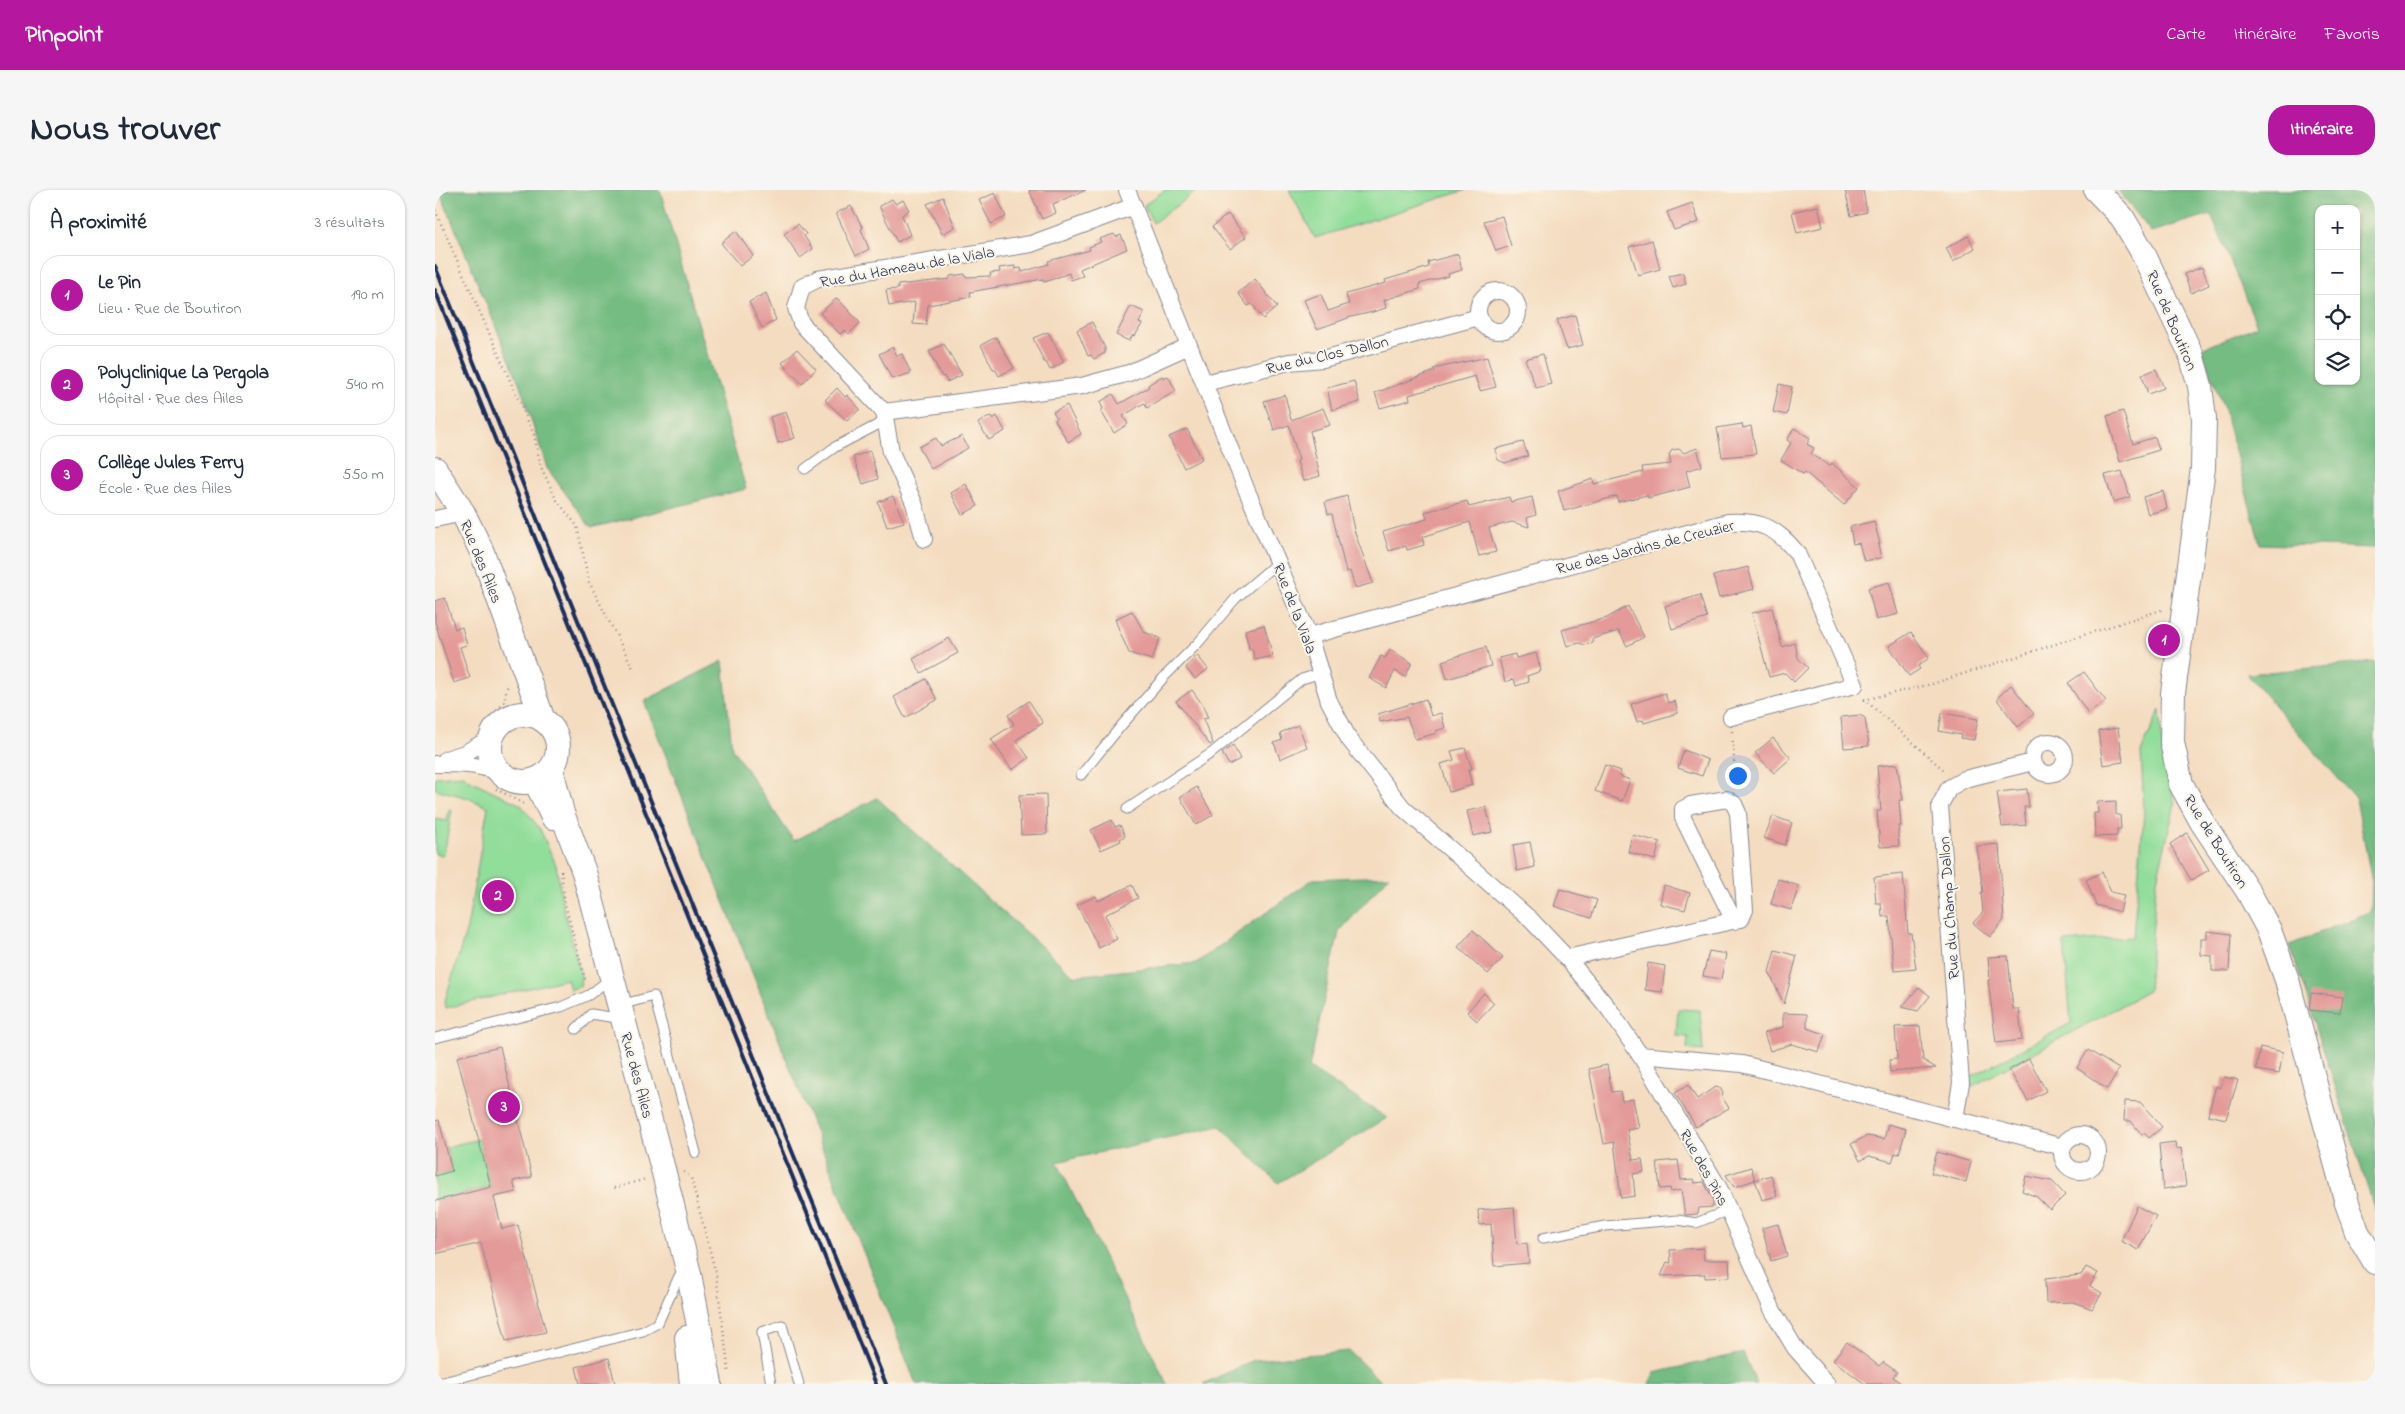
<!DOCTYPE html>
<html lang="fr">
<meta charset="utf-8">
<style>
:root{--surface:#fff;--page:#f6f6f7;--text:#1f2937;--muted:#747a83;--line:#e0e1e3;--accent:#b5179e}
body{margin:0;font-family:"Indie Flower",sans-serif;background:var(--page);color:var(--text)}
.controls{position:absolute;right:15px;top:15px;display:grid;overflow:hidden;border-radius:10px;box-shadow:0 1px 4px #0004}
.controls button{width:45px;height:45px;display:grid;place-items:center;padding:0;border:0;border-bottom:1px solid var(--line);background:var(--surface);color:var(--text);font:25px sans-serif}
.you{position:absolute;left:1302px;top:585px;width:18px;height:18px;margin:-12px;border:4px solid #fff;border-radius:50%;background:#1a73e8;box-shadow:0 0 0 8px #1a73e833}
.badge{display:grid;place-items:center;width:32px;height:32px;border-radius:50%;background:var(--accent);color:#fff;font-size:16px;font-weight:700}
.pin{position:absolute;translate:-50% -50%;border:2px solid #fff;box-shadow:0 1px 5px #0006}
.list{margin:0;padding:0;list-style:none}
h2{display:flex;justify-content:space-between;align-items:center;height:65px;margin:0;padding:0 20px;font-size:21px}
h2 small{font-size:16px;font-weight:400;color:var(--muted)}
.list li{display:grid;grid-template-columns:32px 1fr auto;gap:15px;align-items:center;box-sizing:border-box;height:80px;margin:0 10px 10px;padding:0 10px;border:1px solid var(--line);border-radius:20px}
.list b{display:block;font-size:19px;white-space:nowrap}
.list p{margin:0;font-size:16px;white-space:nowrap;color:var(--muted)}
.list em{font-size:16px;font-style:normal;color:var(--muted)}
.icon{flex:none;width:28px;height:28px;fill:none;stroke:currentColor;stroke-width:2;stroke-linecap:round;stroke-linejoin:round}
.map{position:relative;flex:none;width:1940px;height:1194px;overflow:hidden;border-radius:20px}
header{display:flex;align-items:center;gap:30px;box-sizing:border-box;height:70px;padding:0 25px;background:var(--accent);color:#fff}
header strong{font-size:24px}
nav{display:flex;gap:28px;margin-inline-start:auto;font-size:18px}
.intro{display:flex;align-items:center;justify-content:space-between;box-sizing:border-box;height:120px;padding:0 30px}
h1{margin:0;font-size:35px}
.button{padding:12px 22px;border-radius:20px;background:var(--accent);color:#fff;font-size:18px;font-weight:700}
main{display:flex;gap:30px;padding:0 30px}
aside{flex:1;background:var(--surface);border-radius:20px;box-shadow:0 1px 4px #0004}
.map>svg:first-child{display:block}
</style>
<header>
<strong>Pinpoint</strong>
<nav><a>Carte</a><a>Itinéraire</a><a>Favoris</a></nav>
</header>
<div class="intro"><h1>Nous trouver</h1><a class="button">Itinéraire</a></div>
<main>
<aside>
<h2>À proximité<small>3 résultats</small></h2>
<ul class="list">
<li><span class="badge">1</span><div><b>Le Pin</b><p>Lieu · Rue de Boutiron</p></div><em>190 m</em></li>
<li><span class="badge">2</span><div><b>Polyclinique La Pergola</b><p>Hôpital · Rue des Ailes</p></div><em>540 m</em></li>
<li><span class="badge">3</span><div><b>Collège Jules Ferry</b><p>École · Rue des Ailes</p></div><em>550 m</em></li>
</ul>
</aside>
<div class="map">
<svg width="1940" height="1194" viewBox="0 0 1940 1194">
<rect width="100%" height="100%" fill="#fcf5e5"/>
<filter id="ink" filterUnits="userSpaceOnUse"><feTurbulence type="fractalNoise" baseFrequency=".02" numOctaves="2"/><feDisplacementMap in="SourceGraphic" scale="10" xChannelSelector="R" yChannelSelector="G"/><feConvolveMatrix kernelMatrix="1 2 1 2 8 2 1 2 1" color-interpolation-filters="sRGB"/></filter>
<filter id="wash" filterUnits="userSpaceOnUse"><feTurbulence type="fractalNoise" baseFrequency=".0096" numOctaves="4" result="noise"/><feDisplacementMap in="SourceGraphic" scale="20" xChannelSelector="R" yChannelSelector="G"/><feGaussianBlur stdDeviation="1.12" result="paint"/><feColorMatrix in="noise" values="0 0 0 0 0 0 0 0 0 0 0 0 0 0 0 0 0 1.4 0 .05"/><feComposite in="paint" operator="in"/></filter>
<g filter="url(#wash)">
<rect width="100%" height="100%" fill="#f4dcc0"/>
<g fill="#91dd9a" stroke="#56867c">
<path d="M730,0h33l-45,33 -9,-18z"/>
<path d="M854,0h177l-151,48z"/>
<path d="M1725,520l3,45 12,49 -19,80 -8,107 -177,96 -1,-10 101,-54 -7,-81 69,-5 11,-125 -3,-60z"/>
<path d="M29,585l4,4 53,26 19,24 16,36 7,41 18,70 -1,10 -10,4 -3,-11 -121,29 -2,-4 23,-76 21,-121 -20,-9 -33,-9v-12z"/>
<path d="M14,619l3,1 -8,45 -9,-1v-35l12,2z"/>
<path d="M1243,819l22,1 3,41 -16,-2 1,-12 -12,-1z"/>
<path d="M44,949l12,48 -56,14v-25l17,-5 -6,-24z"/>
</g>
<g fill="#74bc82" stroke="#487670" fill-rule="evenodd">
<path d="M4,0h221l86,299 -155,39 -44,-60 -27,-83z"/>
<path d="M1683,0h257v358l-115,-4 -37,-138 -22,-57 56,-23 -46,-112 -60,18zM1884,19h37v172h-37z"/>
<path d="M288,471l9,87 62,93 83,-43 197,178 122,-13 117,-84 76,-3 -50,56 -30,136 78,50 -109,65 -58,-57 -163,36 110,222h-251l-272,-683z"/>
<path d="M1940,472v549l-85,-266 81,-34 1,-29 -16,-83 -109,-125z"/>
<path d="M914,1161l34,33h-180l51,-24z"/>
<path d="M1308,1163l14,31h-107l4,-11z"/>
</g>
<g id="blocks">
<g fill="#e39a98">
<path d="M594,0h57l-33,14 3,9 -14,6z"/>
<path d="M1410,0h18l4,22 -16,4z"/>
<path d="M560,3l11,24 -15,7 -12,-24z"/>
<path d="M508,7l12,30 -13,7 -15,-30z"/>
<path d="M457,9l4,5 7,-4 6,10 -7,5 8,20 -13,7 -18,-36z"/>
<path d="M1257,13l7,19 -25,8 -7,-18z"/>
<path d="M416,16l12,22 -2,1 8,20 -13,7 -20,-43z"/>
<path d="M1383,16l5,21 -26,6 -5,-21z"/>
<path d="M793,24l18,23 -16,12 -18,-22z"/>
<path d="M1067,26l9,30 -15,5 -12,-30z"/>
<path d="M363,34l8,10 -2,2 9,13 -13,9 -16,-24z"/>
<path d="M301,41l17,25 -13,10 -19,-23z"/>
<path d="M679,44l2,3 5,-2 6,14 -47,20 3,7 -12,4 -2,-7 -24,9 -2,-3 -73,13 1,5 -43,8 -2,20 -13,-1 2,-22 -26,4 -3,-16 12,-1v-4l52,-6v-3l15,-2 1,3 25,-1 -1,-3 10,-1 -1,-4 16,-2v3l6,-1 1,4 27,-8 -1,-3 42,-11 -1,-3 12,-5 -2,-3z"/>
<path d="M1533,46l7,12 -22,14 -7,-14z"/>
<path d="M1217,50l8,29 -22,6 -9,-28z"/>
<path d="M1023,64l4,16 -14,4 1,2 -30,8 1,5 -36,11 2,8 -13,4 -22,5 -34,12 -13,-29 17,-6 7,17 21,-7 -3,-10 40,-11 -1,-3 44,-13 -1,-5z"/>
<path d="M1767,77l7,18 -18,8 -7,-19z"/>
<path d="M1248,83l3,11 -13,4 -4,-12z"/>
<path d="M820,89l22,28 -14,12 -11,-15 -4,2 -10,-13z"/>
<path d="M331,103l10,27 -14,8 -13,-26z"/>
<path d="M402,108l23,25 -11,11 -4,-4 -5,4 -20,-21z"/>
<path d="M696,116l13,6 -5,11 3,1 -7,12 -2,-1 -4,6 -13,-6z"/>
<path d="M1140,125l8,30 -16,4 -10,-29z"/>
<path d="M657,132l13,26v5l-11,6 -3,-4 -3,1 -11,-26z"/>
<path d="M613,142l16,30 -14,8 -4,-8h-2l-11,-24z"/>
<path d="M561,147l18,31 -15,8 -4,-7h-2l-12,-24z"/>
<path d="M509,154l18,31 -15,7 -3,-6 -2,1 -13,-26z"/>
<path d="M458,157l4,9 5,-2 9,19 -19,6 -13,-25z"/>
<path d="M362,159l19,20 -14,15 -20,-21z"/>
<path d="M1108,164l8,30 -15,4 -11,-29z"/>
<path d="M1052,167l9,30 -16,4 -5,-15 -66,19 1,5 -30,8 -5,-15 60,-22 -2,-2z"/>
<path d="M1721,179l8,19 -16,6 -6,-19z"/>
<path d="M727,186l1,2 5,-2 8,15 -29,17 -3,-5 -21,13 5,8 -14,9 -13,-22 2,-2 -3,-7 13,-8 6,10 30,-17 -1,-2z"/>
<path d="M919,191l6,21 -28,8 -5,-22z"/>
<path d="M1344,194l13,3 -5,28 -14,-3z"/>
<path d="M402,198l8,9 2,-2 13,14 -13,12 -22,-21z"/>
<path d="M850,205l6,25 32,-12 7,17 -20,6 10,45 -17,5 -6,-20 2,-1 -10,-35 -15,5 -3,-10h-1l-6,-19z"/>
<path d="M632,215l14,29 -13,8 -13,-22 2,-2 -4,-6z"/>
<path d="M1688,221l10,33 22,-7 4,13 -39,12 -13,-46z"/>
<path d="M351,222l9,26 -17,5 -8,-26z"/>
<path d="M556,226l2,3 4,-3 8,15 -16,9 -11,-17z"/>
<path d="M1307,234l1,4 8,-2 5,28 -34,3 -5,-29z"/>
<path d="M1359,238l16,10 -3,6 7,4 -3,6 19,12 2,-3 27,24 -15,18 -39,-33 -2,2 -22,-14 10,-17 -4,-3z"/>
<path d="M752,239l15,30 -18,9 -15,-31z"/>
<path d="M527,246l6,12 -37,21 -12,-22 17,-9 5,8z"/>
<path d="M1088,252l5,14 -23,7 -7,-3 -3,-11z"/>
<path d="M1262,258l5,18 -16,5 4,16 -42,11 -1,-3 -29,7 -1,-6 -53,15 -6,-20 35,-12 1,5 49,-12 -1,-5 29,-3 -2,-9 3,-5 7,-1 5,4z"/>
<path d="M435,261l8,28 -15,5 -10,-27z"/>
<path d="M1687,281l8,26 -17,5 -8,-27z"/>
<path d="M531,294l12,22 -16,9 -11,-22z"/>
<path d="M1728,301l4,18 -19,5 -5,-17z"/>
<path d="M458,306l11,26 -17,5 -9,-25z"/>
<path d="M912,306l7,34 19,53 -18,5 -5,-17 -4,1 -14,-58h-4l-3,-12z"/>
<path d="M1074,307l2,5 21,-5 4,18 -9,3 2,9 -17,-5 -23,6 7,24 -17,4 -9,-34 -48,15 2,8 -17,5 -1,-4 -17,5 -6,-19 44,-13 -2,-7 42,-11 2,6z"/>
<path d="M1439,331l6,23h-2l3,14 -17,3 -5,-18 -6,1 -3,-17z"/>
<path d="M1313,377l6,22 -35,9 -6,-22z"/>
<path d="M1454,392l9,32 -22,6 -8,-32z"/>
<path d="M1265,405l7,23 -35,11 -7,-23z"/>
<path d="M10,408l10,31 7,-2 5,18 -7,2 10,31 -16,5 -19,-61v-21z"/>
<path d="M1193,416l16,31 -17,9 -8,-15 -27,8 1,4 -8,2 -5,-2 -13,3 -5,-16 45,-12z"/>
<path d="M1337,418l10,39 13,-4 3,15 10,10 -14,14 -9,-9 -16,4 -17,-64z"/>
<path d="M697,421l12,21 16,6 -8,22 -23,-7 -10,-23 -4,-11z"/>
<path d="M829,435l9,31 -18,4 -3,-11h-3l-4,-19z"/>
<path d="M1476,442l18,26 -11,8 2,3 -11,7 -20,-30z"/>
<path d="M514,448l9,15 -37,20 -8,-14z"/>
<path d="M1051,457l5,19 -44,13 -5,-18z"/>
<path d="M955,460l22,13 -7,14 -10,-6 -9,17 -17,-10 12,-22 4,2z"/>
<path d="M1101,463l5,18 -14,5 2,6 -13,4 -2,-7 -9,3 -6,-24 16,-4 1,4z"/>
<path d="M762,465l11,14 -13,10 -9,-11z"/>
<path d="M1649,482l22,29 -18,13 -20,-31z"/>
<path d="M491,489l11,21 -32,18 -11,-21z"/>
<path d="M1576,495l23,29 -16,13 -20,-26v-4z"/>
<path d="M757,500l10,14 6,14 -5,1 10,24 -3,2 -34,-44z"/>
<path d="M1230,503l3,10 7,-2 3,12 -34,10 -1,-3 -6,2 -6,-18z"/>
<path d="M991,509l5,17 10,-3 4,15 -9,3 1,2 -22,6 -8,-22 -27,5 -2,-8z"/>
<path d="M594,511l14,22 -27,17 13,18 -17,12 -21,-31 23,-15 -6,-9z"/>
<path d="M1507,523l36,6 -4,21 -14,-2 1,-3 -22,-4z"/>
<path d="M1425,525l5,3 4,28 -25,2 -3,-31z"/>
<path d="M863,535l9,22 -27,12 -6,-16 8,-3 -2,-7z"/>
<path d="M1683,538l5,34 -20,3 -5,-34z"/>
<path d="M1338,548l18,20 -17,15 -19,-20z"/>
<path d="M798,555l7,14 -11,6 -7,-12z"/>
<path d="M1030,558l7,21 -4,1 4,15 -23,7 -8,-28 13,-4 -3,-9z"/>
<path d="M1249,560l24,10 -6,16 -24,-8z"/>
<path d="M1462,574l6,36h-4l2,26h-2l-1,8 1,12 -19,1 -3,-36h4l-4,-45z"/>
<path d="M1170,575l16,6 -2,5 11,4 -8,21 -27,-10z"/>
<path d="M762,597l16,28 -17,10 -16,-28z"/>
<path d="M1592,599l2,18h-5l2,18 -24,2 -5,-35z"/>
<path d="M611,604l1,40 -26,1 -2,-40z"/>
<path d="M1681,611v14h4l1,14h-4v7l-22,1 -1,-24h4l-1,-11z"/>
<path d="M1051,617l6,25 -19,4 -6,-25z"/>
<path d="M1338,626l19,7 -7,22 -21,-7z"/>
<path d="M677,630l3,7 5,-2 5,11 -5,3 1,2 -20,9 -10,-20z"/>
<path d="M1752,643l22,37 -18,10 -21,-36z"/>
<path d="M1197,645l28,7 -5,18 -27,-8z"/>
<path d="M1095,652l5,25 -18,4 -4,-26z"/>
<path d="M1564,654l5,76 -14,17 -17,-14 10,-11 -2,-20h2l-6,-46z"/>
<path d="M1667,682l9,20 13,3 -4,17 -24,-7 -10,-25z"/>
<path d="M1468,684l5,59h3l5,36 -22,2 -5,-55 -7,1 -1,-14h-5l-2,-26z"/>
<path d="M1343,689l21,7 -8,24 -20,-6z"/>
<path d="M697,695l6,13 -33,17 12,24 -18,9 -22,-43 19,-9 2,5z"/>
<path d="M1229,695l26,8 -5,17 -25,-6z"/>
<path d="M1125,699l37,11 -6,18 -37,-12z"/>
<path d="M1038,740l30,28 -15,16 -30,-27z"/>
<path d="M1772,741l24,3 -2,37h-17v-15l-11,-1v-17h6z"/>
<path d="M1340,760l22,6 -13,48 -15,-32z"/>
<path d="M1274,761l17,3 -5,25 -18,-3z"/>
<path d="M1573,766l5,53h6l3,31 -26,3 -8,-63h2l-2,-23z"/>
<path d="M1213,773l17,3 -3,26 -17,-2z"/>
<path d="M1484,797l11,9 -12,15 -16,-4z"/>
<path d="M1049,803l10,10 -17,18 -10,-9z"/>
<path d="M1876,803l31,4 -2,16 -31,-3z"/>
<path d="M1348,823l24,1v14l18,6 -6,18 -27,-8 -22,7 -6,-18 19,-6z"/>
<path d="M1485,836l3,34 13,8 -46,4 -1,-12 8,-1 -2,-32z"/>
<path d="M65,857l32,130 -19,4 3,11 -22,5 8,32 16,-4 28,107 -40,9 -25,-98 -46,11v-53l56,-14 -34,-130z"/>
<path d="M1825,857l23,5 -4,22 -23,-4z"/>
<path d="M1653,860l31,19 -12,20 -30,-21z"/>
<path d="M1594,869l17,32 -18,10 -19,-31z"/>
<path d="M1172,875l5,27 8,-1 2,10 11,-2 6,29 -12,2 6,30 9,-1 2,13 -11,2 2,22 -14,2 -7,-56 -10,2 -15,-75z"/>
<path d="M1789,887l14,3 -12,39 -18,-4 8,-29 4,2z"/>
<path d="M1253,895l9,14 18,-12 5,1 3,5 -1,4 7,11 -33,19 -21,-34z"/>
<path d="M1690,911l15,1 22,25 -13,11 -5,-5 -2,2 -11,-14h-7z"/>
<path d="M4,930l13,51 -17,5v-55z"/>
<path d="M1453,934l18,5 -7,25 -4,-1 -3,9 -23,-6 -9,5 -9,-17 16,-8 17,3z"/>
<path d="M1740,952l1,7 5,-1 5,38 -23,3 -4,-45z"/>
<path d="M1502,962l34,10 -5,20 -35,-9z"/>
<path d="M1243,970l3,20 13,-1 1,4 9,-1 9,17v8l-14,1 -1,6 -13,1 -4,-25 -10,2 -1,-4 -10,1 -3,-27z"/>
<path d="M1316,977l4,13 16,-5 6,21 -15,4 -7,-20 -21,7 -8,-12z"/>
<path d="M1591,986l26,5 13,14 -15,15 -13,-13 -15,-6z"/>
<path d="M1702,1016l19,10 -18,34 -17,-9z"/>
<path d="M1079,1017l3,37 10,-1 2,20 -35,3 -3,-42 -12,1 -1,-15z"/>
<path d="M1343,1034l9,32 -16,5 -9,-33z"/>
<path d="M1268,1058l1,12h25l1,17 -25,1v-4l-44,2 6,-14 4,1 -1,-13z"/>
<path d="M1651,1077l12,6 -8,13 12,7 -10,16 -19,-7 -27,1 -1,-24 36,-4z"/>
<path d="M1412,1152l32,24 4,-4 14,10 -4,5 9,7h-37l-32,-24z"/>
<path d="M174,1168l6,26h-35l-4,-17z"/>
</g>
</g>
</g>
<g filter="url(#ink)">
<use href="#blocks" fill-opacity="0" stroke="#88868f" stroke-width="1"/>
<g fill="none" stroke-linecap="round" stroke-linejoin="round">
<g stroke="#88868f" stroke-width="11">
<g id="lane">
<path d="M370,279l30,-22 50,-26"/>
<path d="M646,585l40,-49 44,-50 33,-33 38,-45 42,-36"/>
<path d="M692,619l86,-57 89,-73 19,-6"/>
<path d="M185,815l34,-9 42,157"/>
<path d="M141,839l15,-15 19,3"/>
<path d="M0,848l126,-31 28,-12 13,-10"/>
<path d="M1108,1048l62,-12 73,-6 18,3 33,-13"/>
<path d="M0,1194l208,-53 15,-8 21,-47"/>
<path d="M336,1194l-9,-52 20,-7 17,59"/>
</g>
</g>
<g stroke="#88868f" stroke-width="18">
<g id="street">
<path d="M692,0l120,301 62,145 20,65 20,38 54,69 127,111 37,39 42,51 31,46 79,133 54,123 22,37 32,36"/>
<path d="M699,16l-103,38 -213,35 -16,8 -6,21 5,15 83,89 198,-26 47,-13 60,-27"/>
<circle cx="1063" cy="121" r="20"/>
<path d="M770,193l84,-21 34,-3 156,-42"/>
<path d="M449,222l7,40 23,51 10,36"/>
<path d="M0,329l28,-6"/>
<path d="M874,446l419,-114c32,-2 49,6 69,31l58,132 -124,32"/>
<circle cx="1614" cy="568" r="16"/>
<path d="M11,569l19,-6 26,-15"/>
<path d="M0,574c24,0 43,0 66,9"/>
<path d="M1132,768l174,-39 4,-9 -7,-97 -4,-9 -7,-5 -36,6 -8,4v9l51,103"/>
<path d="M1205,865l102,9 321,83"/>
<path d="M1520,929l6,-36 -21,-278 9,-17 16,-9 68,-17"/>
<circle cx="1645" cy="963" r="18"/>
</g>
</g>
<g stroke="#88868f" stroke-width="26">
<g id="secondary">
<path d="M1661,0l26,27 20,34 49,103 9,32 4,33 -1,49 -30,225 -1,49 9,42 21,38 46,69 21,39 18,50 60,223 10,29 18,30"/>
<path d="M0,279l28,44 19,39 61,168"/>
<circle cx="89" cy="558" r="34"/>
<path d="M116,579l11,44 22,59 80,301 25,101 21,110"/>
<path d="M100,590l18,37"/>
<path d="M252,1148l5,46"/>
</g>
</g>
<g stroke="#88868f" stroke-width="2.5" stroke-dasharray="1 4" stroke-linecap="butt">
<path d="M0,20l99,225 7,32 15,32 21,27 12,56 44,86"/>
<path d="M1429,509l82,73"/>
<path d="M1429,510l68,-16 232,-75"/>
<path d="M49,535l20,-23 4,-19"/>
<path d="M1297,541l4,55"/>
<path d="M61,599l28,15"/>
<path d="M126,681l4,33 21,79"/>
<path d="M249,982l7,6 25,96 13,100"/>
<path d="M179,998l32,-9"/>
</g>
<use href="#lane" stroke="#fff" stroke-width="9"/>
<use href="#street" stroke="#fff" stroke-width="16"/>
<use href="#secondary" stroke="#fff" stroke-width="24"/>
<g stroke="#1b2f5e" stroke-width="4">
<path d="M0,76l451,1118"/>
<path d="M0,100l441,1094"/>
</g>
</g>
</g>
<g text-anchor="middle" stroke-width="4" stroke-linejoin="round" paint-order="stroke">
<g font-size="16" fill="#1b2f5e" stroke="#fcf5e5">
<text transform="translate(472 76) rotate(-10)" y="6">Rue du Hameau de la Viala</text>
<text transform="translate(1738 130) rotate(67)" y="6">Rue de Boutiron</text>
<text transform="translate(892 164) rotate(-13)" y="6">Rue du Clos Dallon</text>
<text transform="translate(1210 356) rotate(-14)" y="6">Rue des Jardins de Creuzier</text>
<text transform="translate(47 371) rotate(68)" y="6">Rue des Ailes</text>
<text transform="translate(861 418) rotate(69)" y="6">Rue de la Viala</text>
<text transform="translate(1782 651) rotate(58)" y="6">Rue de Boutiron</text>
<text transform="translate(1513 718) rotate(-94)" y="6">Rue du Champ Dallon</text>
<text transform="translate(203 885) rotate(75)" y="6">Rue des Ailes</text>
<text transform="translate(1270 977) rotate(61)" y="6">Rue des Pins</text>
</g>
</g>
</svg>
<div class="controls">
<button>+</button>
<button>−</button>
<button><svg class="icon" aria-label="locate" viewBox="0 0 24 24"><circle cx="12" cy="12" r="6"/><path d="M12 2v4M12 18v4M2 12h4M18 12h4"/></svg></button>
<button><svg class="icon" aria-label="layers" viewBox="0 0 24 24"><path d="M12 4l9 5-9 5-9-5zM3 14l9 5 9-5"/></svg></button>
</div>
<div class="you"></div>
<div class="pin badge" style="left:1729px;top:450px">1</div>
<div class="pin badge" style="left:63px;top:706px">2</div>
<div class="pin badge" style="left:69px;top:917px">3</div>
</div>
</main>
